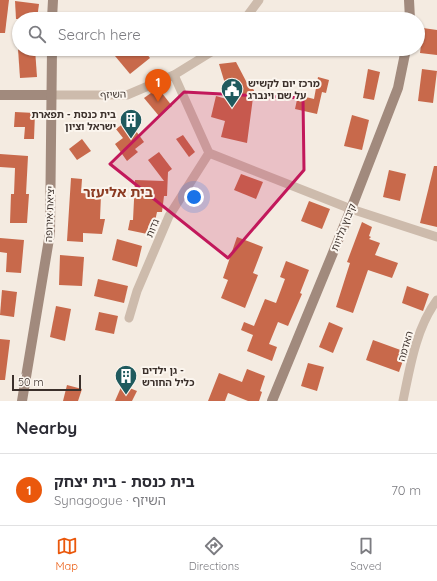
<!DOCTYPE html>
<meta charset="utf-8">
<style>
:root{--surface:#fff;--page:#f7f7f7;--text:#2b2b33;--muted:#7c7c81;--line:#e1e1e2;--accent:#ea580c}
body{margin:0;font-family:Quicksand,"Noto Sans Hebrew",sans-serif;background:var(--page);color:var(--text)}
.scale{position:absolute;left:12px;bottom:10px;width:69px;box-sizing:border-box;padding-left:4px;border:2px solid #3b302b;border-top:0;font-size:11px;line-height:14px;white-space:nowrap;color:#3b302b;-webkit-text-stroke:3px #fbf5ee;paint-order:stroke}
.you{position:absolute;left:194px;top:197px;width:14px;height:14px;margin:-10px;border:3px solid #fff;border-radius:50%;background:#1a73e8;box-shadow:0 0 0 6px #1a73e833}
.badge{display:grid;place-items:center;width:26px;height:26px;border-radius:50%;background:var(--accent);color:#fff;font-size:13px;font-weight:700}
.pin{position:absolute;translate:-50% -33px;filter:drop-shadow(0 1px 2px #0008)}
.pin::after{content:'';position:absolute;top:21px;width:14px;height:12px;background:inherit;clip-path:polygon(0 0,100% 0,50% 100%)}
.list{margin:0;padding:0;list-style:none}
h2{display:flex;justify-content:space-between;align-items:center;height:52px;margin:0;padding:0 16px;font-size:17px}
h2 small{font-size:13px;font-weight:400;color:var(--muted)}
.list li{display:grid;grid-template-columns:26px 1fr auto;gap:12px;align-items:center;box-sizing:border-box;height:72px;padding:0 16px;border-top:1px solid var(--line)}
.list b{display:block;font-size:15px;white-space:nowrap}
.list p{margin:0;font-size:13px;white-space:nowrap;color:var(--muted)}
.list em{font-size:13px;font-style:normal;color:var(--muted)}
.icon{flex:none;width:22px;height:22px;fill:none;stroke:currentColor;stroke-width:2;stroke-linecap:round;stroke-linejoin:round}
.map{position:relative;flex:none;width:437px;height:401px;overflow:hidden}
.search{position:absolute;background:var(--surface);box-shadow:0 1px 3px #0004;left:12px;right:12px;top:12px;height:44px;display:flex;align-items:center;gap:10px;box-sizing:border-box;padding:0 14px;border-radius:22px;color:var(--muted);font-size:15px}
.sheet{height:124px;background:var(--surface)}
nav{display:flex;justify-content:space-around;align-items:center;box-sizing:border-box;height:56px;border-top:1px solid var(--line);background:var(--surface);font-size:11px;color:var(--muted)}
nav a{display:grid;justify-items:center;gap:2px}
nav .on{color:var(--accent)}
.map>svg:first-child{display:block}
</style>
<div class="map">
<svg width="437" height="401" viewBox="0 0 437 401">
<rect width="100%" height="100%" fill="#f4ebe1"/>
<g fill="#c8694b">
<path d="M0,0h9l-4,33h-5z"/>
<path d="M15,1l24,3 -2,15h-21z"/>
<path d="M75,12l31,1v6h-31z"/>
<path d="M423,28l14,2v25l-17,-2z"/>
<path d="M18,49h17l2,28 -17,1z"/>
<path d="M124,49h19l7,9 -20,16 -15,-18z"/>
<path d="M236,62l11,21 7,7 -7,53 -26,-6 4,-16 -14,-4 5,-21 14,4 -11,-36z"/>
<path d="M368,69l12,3 -6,28 -11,-2z"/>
<path d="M422,69l15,2 -4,32 -15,-2z"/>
<path d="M318,77l11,3 -3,13 -4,-1 -5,22 -22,-5 3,-14 16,4z"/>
<path d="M158,88l14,18 -13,10 -15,-18z"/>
<path d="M15,112l20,1 -1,26h-10l1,-12h-11z"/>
<path d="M352,115l17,5 -7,30 -18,-4z"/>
<path d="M128,120l16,22 -9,7 3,3 -11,9 -12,-17 8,-6 -7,-9z"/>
<path d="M183,135l12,17 -6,5 -13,-18z"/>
<path d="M82,139l9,12 -14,9 -8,-11z"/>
<path d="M159,152l13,17 -4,3 -1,24h-3l-2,16h-5l-5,23 -24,-5 2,-10h3l2,-40 29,1 -16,-21z"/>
<path d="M0,154l28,2 -2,38h3l-2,29h-17l1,-29h3l1,-26 -15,-1z"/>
<path d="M434,166h3v61l-17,-4z"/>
<path d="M389,170l17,4 -6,27 -17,-4z"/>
<path d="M241,174l22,8 -7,17 -22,-9z"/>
<path d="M71,178l11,1 -1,14 20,2 -1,24h5l-3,15 -19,-1v9l-16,-1z"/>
<path d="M309,201l21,8 -8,20 -21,-8z"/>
<path d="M362,222l10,5 -3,9 2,1 -2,2 11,4 -5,12 23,8 -6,15 -24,-8 -15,43 -17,-6 14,-44 -3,-1z"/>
<path d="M237,237l26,10 -10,26 5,2 -13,33 -24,-10 7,-18 -5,-2z"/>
<path d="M0,238l24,2 -3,33 -15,-1 1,-19 -7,-1z"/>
<path d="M117,239l25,7 -5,21 -25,-7z"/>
<path d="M60,255l24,2 -2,29 -23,-1z"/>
<path d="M286,261l23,9 -9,23 2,1 -14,32 -10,-4 -9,22 8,3 -5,14 -25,-10 6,-16 -12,-5 3,-8 10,4 11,-27 11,4 9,-24 -5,-2z"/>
<path d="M98,279l30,7 -4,17 -30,-7z"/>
<path d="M407,286l22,8 -6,17 -21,-8z"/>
<path d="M2,290l15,2 -3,25 -14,-2z"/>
<path d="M56,306l15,3 -6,32 -15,-4z"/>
<path d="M99,312l19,4 -4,18 -19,-4z"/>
<path d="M329,322l14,6 -10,25 -14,-6z"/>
<path d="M0,339l10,1 -5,40h-5z"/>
<path d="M373,340l33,12 -7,20 -33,-12z"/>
<path d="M308,363l16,4 -7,24 -16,-5z"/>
<path d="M247,369l18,7 -5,15 2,1 -3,9h-11l-20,-8 -3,8h-17l11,-28 23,9z"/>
<path d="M67,385l15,4 -4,12h-15z"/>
<path d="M122,385l15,6 -5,10h-17z"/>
</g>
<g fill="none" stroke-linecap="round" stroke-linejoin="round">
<g stroke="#cdbbac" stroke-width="9">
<path d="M245,19l14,-19"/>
<path d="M174,75l35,78 142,56 86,28"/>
<path d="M51,95h76l47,-20 42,-26"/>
<path d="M129,318l8,-27 32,-75 40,-63"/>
<path d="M403,401c7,-34 13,-73 34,-101"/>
</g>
<g stroke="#a18a7d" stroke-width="10">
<path d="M409,0l1,19"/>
<path d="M52,19l1,-19"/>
<path d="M0,95h51"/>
<path d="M22,401l28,-168 2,-184"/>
<path d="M272,401l79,-192 47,-121 8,-39"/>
</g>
</g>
<path fill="#c2185b" fill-opacity="0.2" stroke="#c2185b" stroke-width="3" stroke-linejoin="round" d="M184,92l119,6 1,72 -76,88 -118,-94z"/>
<defs>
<g id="civic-pin" transform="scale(1.15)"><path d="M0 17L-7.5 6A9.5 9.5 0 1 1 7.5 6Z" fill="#1f5a5e" stroke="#fbf5ee"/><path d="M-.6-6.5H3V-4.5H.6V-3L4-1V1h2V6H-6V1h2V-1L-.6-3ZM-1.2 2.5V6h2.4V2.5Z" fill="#fff"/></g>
<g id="building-pin" transform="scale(1.15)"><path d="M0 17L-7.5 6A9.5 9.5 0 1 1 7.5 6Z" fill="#1f5a5e" stroke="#fbf5ee"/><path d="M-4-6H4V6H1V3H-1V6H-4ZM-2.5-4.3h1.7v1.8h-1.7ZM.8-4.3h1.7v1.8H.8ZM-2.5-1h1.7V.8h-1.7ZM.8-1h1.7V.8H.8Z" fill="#fff"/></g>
</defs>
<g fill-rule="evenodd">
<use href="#civic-pin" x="232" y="89"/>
<use href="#building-pin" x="131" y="120"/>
<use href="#building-pin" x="126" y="376"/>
</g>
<g text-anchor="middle" stroke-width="4" stroke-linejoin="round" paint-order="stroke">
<g font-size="10" font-weight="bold" fill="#3b302b" stroke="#fbf5ee" text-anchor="start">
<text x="248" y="87">מרכז יום לקשיש<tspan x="248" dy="12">על שם וינברג</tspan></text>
<text x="116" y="118" text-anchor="end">בית כנסת - תפארת<tspan x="116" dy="12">ישראל וציון</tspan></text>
<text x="142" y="374">גן ילדים -<tspan x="142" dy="12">כליל החורש</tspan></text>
</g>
<g font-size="10" fill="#3b302b" stroke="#fbf5ee">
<text transform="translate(113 94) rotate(-3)" y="4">השיזף</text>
<text transform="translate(49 214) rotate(-88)" y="4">יציאת אירופה</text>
<text transform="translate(343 227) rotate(-68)" y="4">קיבוץ גלויות</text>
<text transform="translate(152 228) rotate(-67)" y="4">גדות</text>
<text transform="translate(405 346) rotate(-74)" y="4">האדמה</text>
</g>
<g font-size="14" font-weight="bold" fill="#8c3b22" stroke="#fbf5ee">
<text x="118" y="197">בית אליעזר</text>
</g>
</g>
</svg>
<div class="scale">50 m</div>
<div class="you"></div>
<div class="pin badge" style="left:158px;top:102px">1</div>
<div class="search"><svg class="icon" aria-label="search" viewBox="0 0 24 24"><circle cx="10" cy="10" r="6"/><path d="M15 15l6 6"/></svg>Search here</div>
</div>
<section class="sheet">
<h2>Nearby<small></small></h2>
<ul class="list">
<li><span class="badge">1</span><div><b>בית כנסת - בית יצחק</b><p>Synagogue · השיזף</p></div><em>70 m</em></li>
</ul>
</section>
<nav>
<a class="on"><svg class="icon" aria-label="map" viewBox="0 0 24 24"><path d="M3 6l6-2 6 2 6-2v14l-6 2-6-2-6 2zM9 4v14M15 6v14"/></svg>Map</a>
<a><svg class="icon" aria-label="directions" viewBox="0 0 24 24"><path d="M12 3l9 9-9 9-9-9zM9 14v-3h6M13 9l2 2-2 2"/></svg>Directions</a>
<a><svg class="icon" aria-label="saved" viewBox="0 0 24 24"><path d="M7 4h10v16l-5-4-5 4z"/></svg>Saved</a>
</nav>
